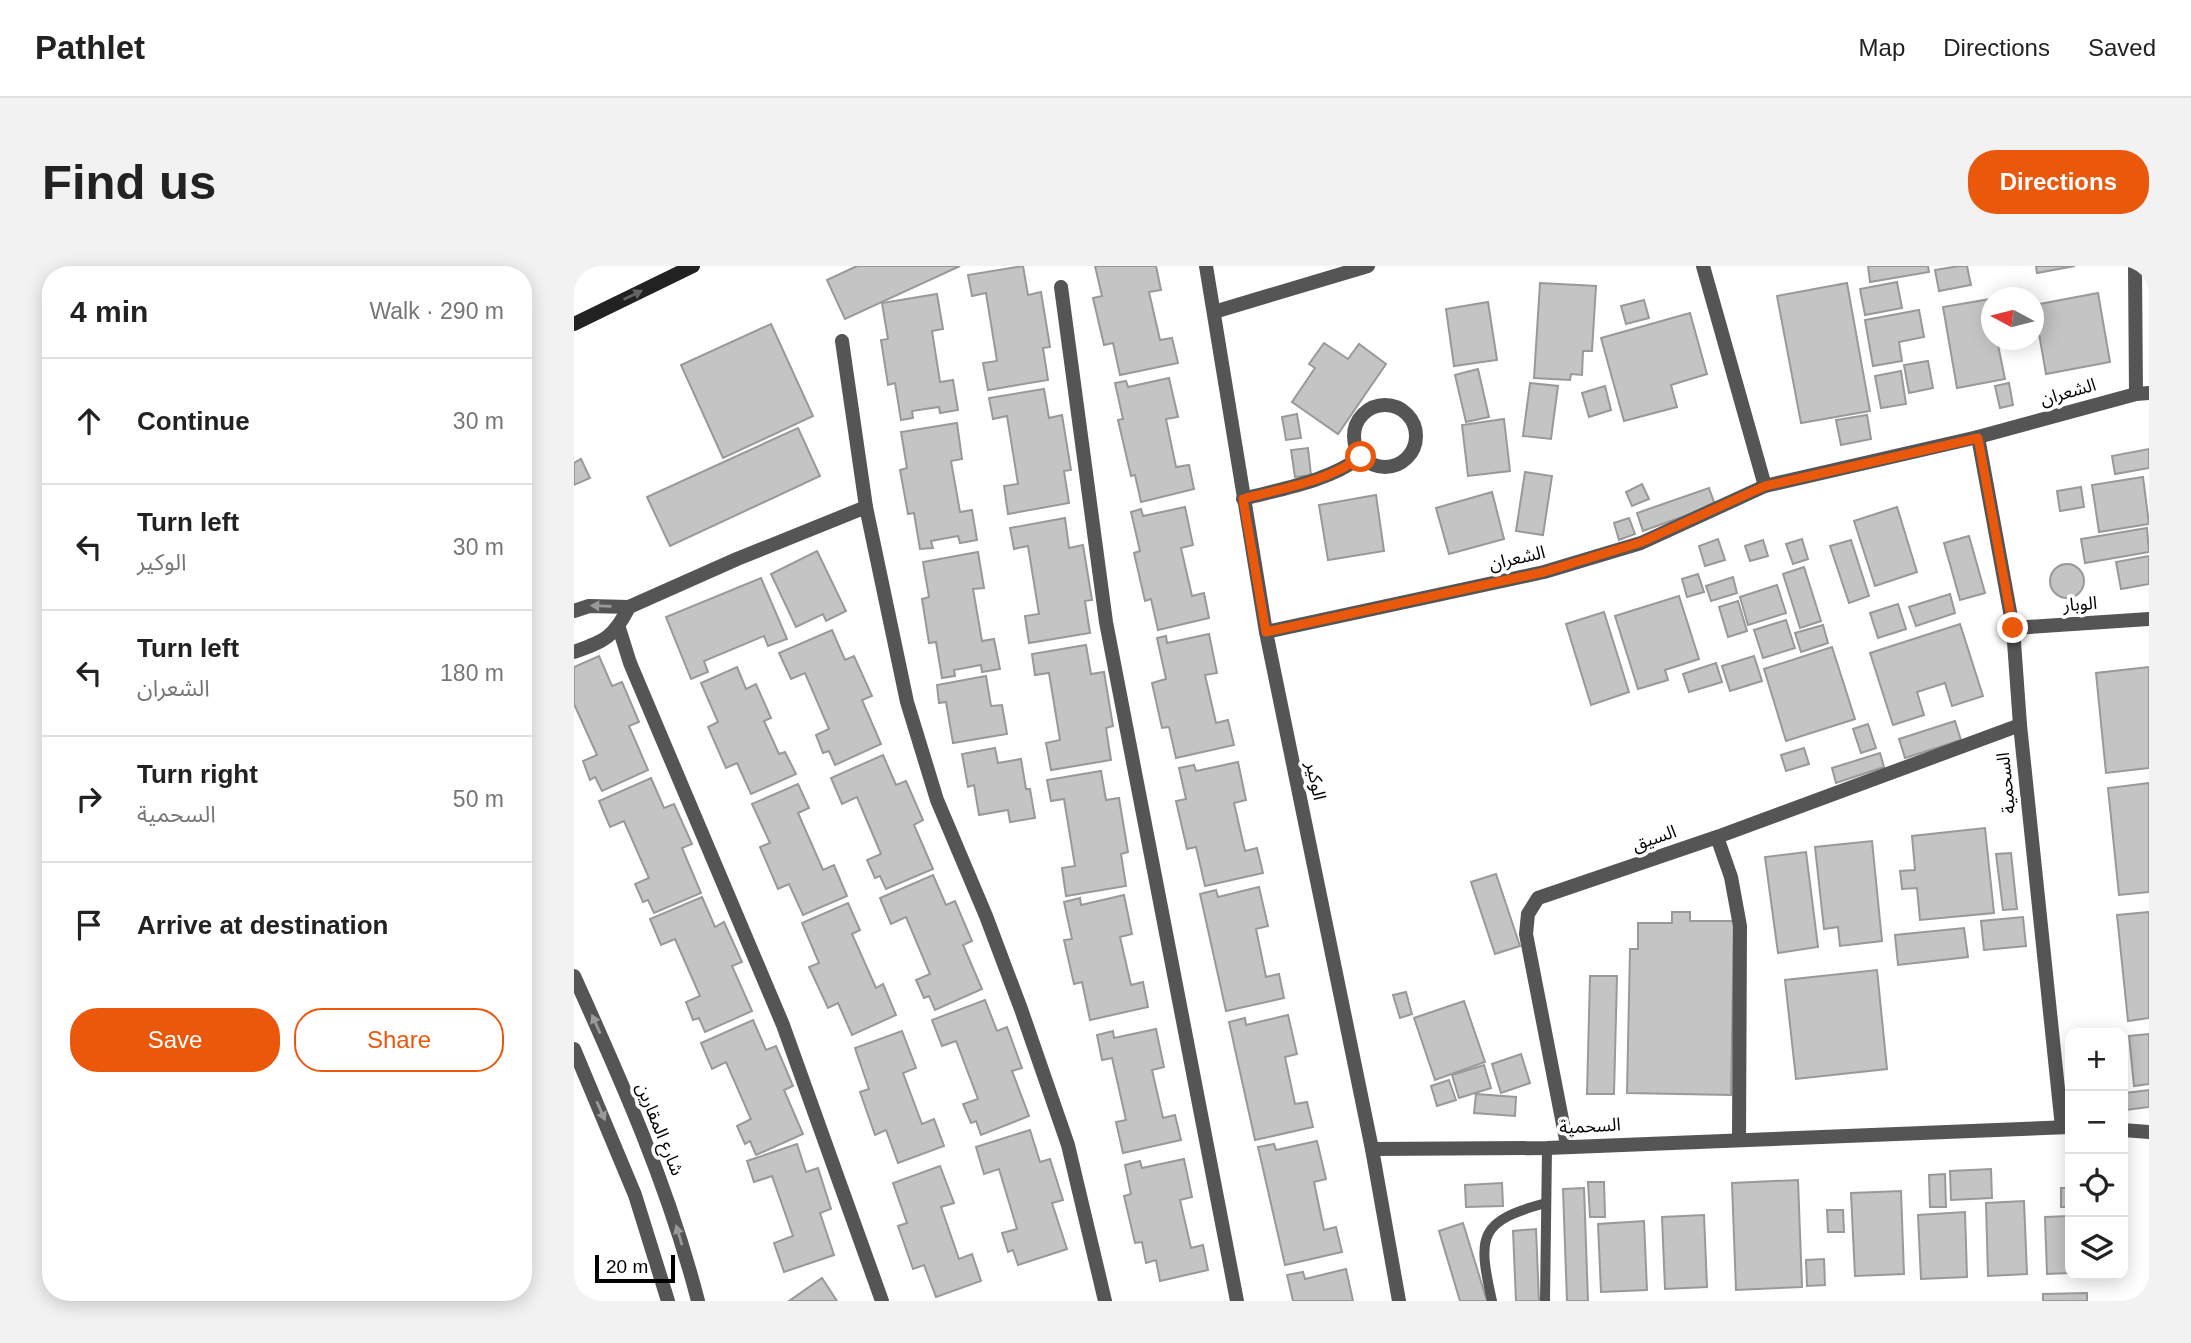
<!DOCTYPE html>
<meta charset="utf-8">
<style>
:root{--surface:#fff;--page:#f2f2f2;--text:#222;--muted:#767676;--line:#e0e0e0;--accent:#ea580c}
body{margin:0;font-family:Helvetica,"Noto Sans Arabic",sans-serif;background:var(--page);color:var(--text)}
.controls{position:absolute;right:21px;bottom:21px;display:grid;overflow:hidden;border-radius:14px;box-shadow:0 4px 18px #0003}
.controls button{width:63px;height:63px;display:grid;place-items:center;padding:0;border:0;border-bottom:2px solid var(--line);background:var(--surface);color:var(--text);font:35px sans-serif}
.compass{position:absolute;left:1407px;top:21px;width:63px;height:63px;border-radius:50%;background:var(--surface);box-shadow:0 4px 18px #0003;rotate:277deg}
.scale{position:absolute;left:21px;bottom:18px;width:80px;box-sizing:border-box;padding-left:7px;border:4px solid #000;border-top:0;font-size:19px;line-height:24px;white-space:nowrap;color:#000;-webkit-text-stroke:5px #fff;paint-order:stroke}
.stop{position:absolute;width:21px;height:21px;margin:-16px;border:5px solid #ea580c;border-radius:50%;background:#fff}
.stop.end{background:#ea580c;border-color:#fff;box-shadow:0 2px 7px #0008}
.list{margin:0;padding:0;list-style:none}
h2{display:flex;justify-content:space-between;align-items:center;height:91px;margin:0;padding:0 28px;font-size:30px}
h2 small{font-size:23px;font-weight:400;color:var(--muted)}
.list li{display:grid;grid-template-columns:46px 1fr auto;gap:21px;align-items:center;box-sizing:border-box;height:126px;padding:0 28px;border-top:2px solid var(--line)}
.list b{display:block;font-size:26px;white-space:nowrap}
.list p{margin:0;font-size:23px;white-space:nowrap;color:var(--muted)}
.list em{font-size:23px;font-style:normal;color:var(--muted)}
.actions{display:flex;gap:14px;padding:21px 28px}
.actions a{flex:1;padding:16px 0;border:2px solid var(--accent);border-radius:28px;text-align:center;font-size:24px;color:var(--accent)}
.actions .main{background:var(--accent);color:#fff}
.icon{flex:none;width:38px;height:38px;fill:none;stroke:currentColor;stroke-width:2;stroke-linecap:round;stroke-linejoin:round}
.map{position:relative;flex:none;width:1575px;height:1035px;overflow:hidden;border-radius:28px}
header{display:flex;align-items:center;gap:42px;box-sizing:border-box;height:98px;padding:0 35px;background:var(--surface);border-bottom:2px solid var(--line)}
header strong{font-size:33px}
nav{display:flex;gap:38px;margin-inline-start:auto;font-size:24px}
.intro{display:flex;align-items:center;justify-content:space-between;box-sizing:border-box;height:168px;padding:0 42px}
h1{margin:0;font-size:49px}
.button{padding:18px 32px;border-radius:28px;background:var(--accent);color:#fff;font-size:24px;font-weight:700}
main{display:flex;gap:42px;padding:0 42px}
aside{flex:1;background:var(--surface);border-radius:28px;box-shadow:0 4px 18px #0003}
.map>svg:first-child{display:block}
</style>
<header>
<strong>Pathlet</strong>
<nav><a>Map</a><a>Directions</a><a>Saved</a></nav>
</header>
<div class="intro"><h1>Find us</h1><a class="button">Directions</a></div>
<main>
<aside>
<h2>4 min<small>Walk · 290 m</small></h2>
<ul class="list">
<li><svg class="icon" aria-label="ahead" viewBox="0 0 24 24"><path d="M12 20V5M6 11l6-6 6 6"/></svg><div><b>Continue</b></div><em>30 m</em></li>
<li><svg class="icon" aria-label="left" viewBox="0 0 24 24"><path d="M17 20v-9H6M10 6l-5 5 5 5"/></svg><div><b>Turn left</b><p>الوكير</p></div><em>30 m</em></li>
<li><svg class="icon" aria-label="left" viewBox="0 0 24 24"><path d="M17 20v-9H6M10 6l-5 5 5 5"/></svg><div><b>Turn left</b><p>الشعران</p></div><em>180 m</em></li>
<li><svg class="icon" aria-label="right" viewBox="0 0 24 24"><path d="M7 20v-9h11M14 6l5 5-5 5"/></svg><div><b>Turn right</b><p>السحمية</p></div><em>50 m</em></li>
<li><svg class="icon" aria-label="arrive" viewBox="0 0 24 24"><path d="M6 21V4h12l-3 4 3 4H6"/></svg><div><b>Arrive at destination</b></div></li>
</ul>
<div class="actions"><a class="main">Save</a><a>Share</a></div>
</aside>
<div class="map">
<svg width="1575" height="1035" viewBox="0 0 1575 1035">
<rect width="100%" height="100%" fill="#fff"/>
<g fill="#c4c4c4" stroke="#999" stroke-width="2">
<path d="M283,0h103l-115,53 -18,-39z"/>
<path d="M449,0l5,29 13,-3 9,55 -7,1 5,32 -60,10 -5,-27 14,-2 -11,-68 -14,3 -4,-21z"/>
<path d="M521,0h61l5,24 -12,2 11,48 12,-2 6,25 -58,12 -7,-32 -9,2 -11,-47 9,-2z"/>
<path d="M1294,0h60l1,6 -59,10z"/>
<path d="M1385,0h8l4,19 -32,6 -4,-21z"/>
<path d="M1462,0h39l-38,7z"/>
<path d="M1323,16l5,26 -37,7 -5,-26z"/>
<path d="M966,17l56,3 -4,65h-9l-1,24 -11,-1 -1,6 -36,-2z"/>
<path d="M1273,17l23,128 -69,12 -24,-127z"/>
<path d="M1524,27l12,69 -64,12 -12,-69z"/>
<path d="M363,28l6,35 -11,2 8,51 13,-2 5,30 -18,3 -1,-6 -27,4 1,7 -12,2 -6,-37 -7,2 -7,-45 7,-1 -6,-36z"/>
<path d="M1416,33l2,41h5l8,39 -48,9 -14,-81z"/>
<path d="M1070,34l5,18 -23,6 -5,-18z"/>
<path d="M914,36l9,58 -43,6 -8,-57z"/>
<path d="M1345,44l5,27 -25,5 3,19 -29,5 -8,-46z"/>
<path d="M1116,47l17,61 -36,11 6,22 -53,14 -23,-83z"/>
<path d="M197,58l42,92 -90,42 -42,-93z"/>
<path d="M750,77l24,16 11,-15 27,20 -48,70 -46,-32 23,-34 -6,-4z"/>
<path d="M1354,95l5,27 -24,5 -5,-28z"/>
<path d="M904,103l11,48 -23,5 -11,-47z"/>
<path d="M1327,105l5,33 -25,4 -6,-32z"/>
<path d="M595,112l9,39 -12,2 10,48 13,-2 5,24 -53,13 -6,-27 -4,1 -13,-56 5,-1 -8,-36 11,-2 2,6z"/>
<path d="M956,117l28,3 -7,53 -28,-3z"/>
<path d="M1435,117l4,22 -13,3 -5,-22z"/>
<path d="M1031,120l6,24 -22,7 -7,-24z"/>
<path d="M470,123l5,29 13,-3 9,55 -7,1 5,32 -61,11 -4,-28 14,-2 -11,-68 -14,3 -4,-21z"/>
<path d="M723,148l4,24 -15,2 -4,-23z"/>
<path d="M1293,149l4,24 -30,6 -5,-25z"/>
<path d="M930,153l6,52 -42,5 -6,-51z"/>
<path d="M383,157l5,36 -11,2 9,51 12,-2 5,30 -17,3 -2,-7 -27,5 2,7 -13,1 -6,-36 -6,1 -8,-44 7,-2 -6,-36z"/>
<path d="M224,162l22,48 -150,70 -23,-49z"/>
<path d="M734,182l3,27 -16,2 -4,-27z"/>
<path d="M1575,183v19l-34,6 -3,-18z"/>
<path d="M7,193l9,19 -16,7v-22z"/>
<path d="M951,206l27,4 -9,59 -27,-4z"/>
<path d="M1569,211l6,47 -50,8 -7,-47z"/>
<path d="M1068,218l7,15 -17,7 -6,-14z"/>
<path d="M1507,221l3,20 -24,4 -3,-20z"/>
<path d="M1135,222l6,17 -72,26 -6,-18z"/>
<path d="M918,226l12,47 -55,15 -13,-46z"/>
<path d="M802,229l8,56 -56,9 -9,-55z"/>
<path d="M611,241l8,38 -12,3 11,48 12,-3 5,25 -51,12 -7,-31 -6,2 -11,-48 6,-2 -9,-39 10,-3 2,7z"/>
<path d="M1323,241l20,65 -42,14 -21,-65z"/>
<path d="M491,252l4,30 14,-3 9,55 -7,1 5,32 -61,10 -4,-27 14,-2 -11,-68 -14,3 -4,-21z"/>
<path d="M1055,252l6,16 -16,6 -5,-17z"/>
<path d="M1573,262l2,24 -64,11 -4,-24z"/>
<path d="M1395,270l16,57 -25,7 -16,-57z"/>
<path d="M1144,273l7,21 -20,6 -6,-20z"/>
<path d="M1228,273l6,20 -15,5 -7,-20z"/>
<path d="M1189,274l5,16 -18,5 -5,-15z"/>
<path d="M1277,274l18,56 -20,7 -19,-57z"/>
<path d="M243,285l29,60 -20,10 -3,-7 -27,13 -25,-53z"/>
<path d="M404,286l6,36 -11,1 9,52 12,-2 6,30 -18,3 -1,-7 -27,5 1,6 -13,2 -6,-36 -7,1 -7,-44 7,-2 -6,-35z"/>
<path d="M1575,290v28l-28,5 -5,-27z"/>
<circle cx="1493" cy="315" r="17"/>
<path d="M1230,301l17,54 -21,7 -17,-54z"/>
<path d="M1124,308l6,18 -17,5 -5,-18z"/>
<path d="M1159,311l4,16 -26,8 -5,-15z"/>
<path d="M187,312l26,61 -19,7 -4,-10 -60,25 4,11 -17,7 -25,-62z"/>
<path d="M1203,319l9,28 -38,12 -8,-28z"/>
<path d="M1376,328l5,19 -39,13 -7,-19z"/>
<path d="M1105,330l20,63 -34,11 3,10 -30,9 -23,-73z"/>
<path d="M1164,335l9,30 -19,6 -9,-30z"/>
<path d="M1324,338l8,25 -28,9 -8,-25z"/>
<path d="M1030,346l25,80 -38,13 -25,-81z"/>
<path d="M1212,354l9,28 -32,10 -9,-28z"/>
<path d="M1386,358l23,72 -31,10 -7,-23 -28,9 7,23 -31,10 -23,-72z"/>
<path d="M1249,359l5,18 -27,9 -6,-19z"/>
<path d="M258,364l13,30 9,-4 18,40 -10,4 19,44 -46,21 -6,-14 -6,2 -7,-18 13,-6 -24,-56 -14,6 -12,-26z"/>
<path d="M635,368l8,39 -12,2 11,48 12,-3 6,25 -58,13 -7,-31 -7,1 -10,-45 14,-4 -9,-41 9,-2 1,7z"/>
<path d="M512,379l5,29 13,-2 9,54 -7,2 5,32 -60,10 -5,-27 14,-3 -11,-67 -14,2 -3,-21z"/>
<path d="M1258,381l23,72 -69,22 -22,-72z"/>
<path d="M25,390l13,30 10,-4 17,40 -10,4 19,44 -46,21 -7,-14 -5,3 -7,-19 14,-6 -23,-51v-37z"/>
<path d="M1180,390l8,25 -32,10 -8,-25z"/>
<path d="M1142,397l6,19 -33,10 -6,-18z"/>
<path d="M163,401l9,22 10,-5 15,34 -7,3 15,33 6,-2 11,22 -45,20 -14,-31 -11,5 -18,-41 10,-5 -17,-39z"/>
<path d="M1575,401v101l-43,5 -10,-100z"/>
<path d="M412,410l5,30 11,-1 5,29 -54,9 -7,-41 -7,1 -2,-18z"/>
<path d="M1381,455l6,19 -56,18 -6,-19z"/>
<path d="M1294,458l8,24 -15,5 -8,-24z"/>
<path d="M421,482l3,15 23,-4 5,30h4l5,29 -25,4 -2,-12 -29,5 -5,-30 -6,2 -6,-33z"/>
<path d="M1230,482l5,16 -23,7 -5,-16z"/>
<path d="M1306,487l4,14 -48,16 -4,-15z"/>
<path d="M309,489l13,30 10,-4 17,39 -9,5 19,44 -47,20 -6,-13 -5,2 -8,-18 14,-6 -24,-57 -15,7 -11,-26z"/>
<path d="M664,496l8,38 -12,3 11,48 12,-3 6,25 -58,13 -9,-39 -9,2 -11,-48 10,-2 -7,-31 15,-3 2,6z"/>
<path d="M527,505l5,29 13,-2 9,54 -7,2 5,32 -60,10 -4,-28 13,-2 -11,-67 -13,2 -4,-21z"/>
<path d="M77,512l13,30 10,-4 18,40 -10,4 19,45 -47,20 -6,-13 -5,2 -8,-18 14,-6 -25,-57 -14,6 -11,-26z"/>
<path d="M1575,517v109l-30,3 -11,-107z"/>
<path d="M224,518l11,24 -11,5 25,57 11,-5 13,31 -44,19 -14,-31 -11,5 -18,-42 10,-4 -18,-39z"/>
<path d="M1411,562l9,85 -74,7 -3,-32 -15,1 -2,-18 15,-1 -3,-34z"/>
<path d="M1298,575l10,100 -42,5 -2,-19 -14,2 -9,-82z"/>
<path d="M1232,586l12,95 -40,6 -13,-96z"/>
<path d="M1437,587l6,56 -14,1 -7,-56z"/>
<path d="M922,608l24,72 -25,8 -24,-72z"/>
<path d="M359,609l13,30 9,-4 17,40 -9,4 19,44 -47,21 -6,-14 -5,2 -8,-18 14,-6 -24,-57 -15,7 -11,-26z"/>
<path d="M685,621l9,39 -12,3 10,48 13,-3 5,24 -58,13 -26,-117 16,-4 2,7z"/>
<path d="M550,629l8,39 -12,3 11,48 12,-3 5,25 -58,13 -8,-38 -8,2 -10,-44 8,-1 -8,-37 16,-4 1,7z"/>
<path d="M128,631l13,30 9,-5 18,40 -10,4 20,45 -47,21 -6,-14 -6,2 -7,-18 14,-6 -25,-57 -14,6 -11,-26z"/>
<path d="M274,637l12,27 -8,4 24,54 7,-4 13,31 -44,20 -14,-32 -10,5 -19,-41 10,-4 -17,-40z"/>
<path d="M1098,646h18v9h44l-3,174 -104,-2 3,-144h8v-26h34z"/>
<path d="M1575,646v106l-21,3 -11,-106z"/>
<path d="M1449,651l3,29 -42,4 -3,-29z"/>
<path d="M1390,662l4,29 -70,8 -3,-30z"/>
<path d="M1303,704l10,99 -91,10 -11,-99z"/>
<path d="M1016,710h27l-3,118h-27z"/>
<path d="M832,726l6,22 -12,4 -7,-23z"/>
<path d="M411,734l12,31 10,-4 15,41 -10,3 17,45 -48,19 -5,-14 -5,2 -8,-19 15,-5 -22,-58 -14,5 -10,-26z"/>
<path d="M890,735l21,61 -50,18 -21,-62z"/>
<path d="M714,749l9,39 -12,3 10,47 12,-2 6,25 -58,13 -26,-118 16,-4 1,7z"/>
<path d="M179,754l13,30 10,-4 17,40 -9,4 19,44 -47,21 -6,-14 -5,3 -8,-18 14,-7 -25,-57 -14,7 -11,-26z"/>
<path d="M582,763l8,38 -12,3 11,48 12,-3 6,25 -58,13 -7,-31 10,-2 -14,-62 -10,2 -5,-25 16,-4 1,7z"/>
<path d="M328,765l14,37 -13,5 19,51 12,-5 10,27 -46,17 -12,-33 -11,5 -15,-43 9,-3 -14,-41z"/>
<path d="M1575,768v50l-15,2 -5,-50z"/>
<path d="M947,788l9,29 -29,10 -9,-29z"/>
<path d="M910,799l7,23 -32,10 -7,-23z"/>
<path d="M875,814l7,20 -19,6 -6,-20z"/>
<path d="M1575,824v17l-23,3 -2,-17z"/>
<path d="M902,828l40,3 -1,19 -41,-3z"/>
<path d="M456,864l10,32 10,-3 13,41 -11,3 15,46 -49,16 -5,-15 -5,2 -6,-19 15,-4 -18,-60 -15,5 -8,-27z"/>
<path d="M743,875l9,38 -12,3 10,48 12,-3 6,25 -57,13 -27,-118 16,-3 2,6z"/>
<path d="M223,878l9,28 12,-4 13,41 -11,4 14,42 -50,17 -10,-29 19,-7 -21,-60 -18,6 -7,-21z"/>
<path d="M610,893l8,38 -12,3 11,48 12,-3 5,25 -48,11 -4,-21 -10,3 -4,-21 -7,1 -11,-47 7,-2 -6,-29 15,-4 2,7z"/>
<path d="M366,900l14,37 -13,4 18,52 13,-5 9,27 -45,16 -12,-32 -11,4 -15,-43 9,-3 -14,-40z"/>
<path d="M1417,903l1,29 -41,2 -1,-29z"/>
<path d="M1371,908l1,33h-16l-1,-32z"/>
<path d="M1224,914l4,107 -66,3 -4,-107z"/>
<path d="M1014,916h16l1,35h-15z"/>
<path d="M928,917l1,23 -37,1 -1,-22z"/>
<path d="M1010,922l4,113h-21l-4,-112z"/>
<rect x="1487" y="922" width="9" height="19"/>
<path d="M1327,925l3,83 -49,2 -4,-83z"/>
<path d="M1450,935l3,73 -39,2 -2,-73z"/>
<path d="M1253,944h16l1,22h-16z"/>
<path d="M1391,946l2,65 -46,2 -3,-64z"/>
<path d="M1130,949l3,72 -42,2 -3,-72z"/>
<path d="M1496,950v57l-23,1 -2,-57z"/>
<path d="M1070,955l3,69 -46,2 -3,-68z"/>
<path d="M889,957l24,78h-27l-21,-70z"/>
<path d="M962,963l3,72h-23l-3,-70z"/>
<path d="M1250,993l1,26 -18,1 -1,-26z"/>
<path d="M772,1003l7,32h-60l-6,-26 16,-3 2,7z"/>
<path d="M248,1012l15,23h-48z"/>
<path d="M1513,1027v8h-44v-7z"/>
</g>
<g fill="none" stroke-linecap="round" stroke-linejoin="round">
<g stroke="#555" stroke-width="10">
<path d="M918,1035c-15,-66 -13,-80 54,-98"/>
<path d="M971,1035l2,-153"/>
</g>
<g stroke="#555" stroke-width="14">
<path d="M632,0l60,366 106,517 27,152"/>
<path d="M1129,0l62,220"/>
<path d="M1561,0l1,128"/>
<path d="M487,21l45,335 131,679"/>
<path d="M640,46l154,-46"/>
<path d="M268,75l24,166 41,195 30,98 49,116 35,93 47,136 37,156"/>
<circle cx="811" cy="170" r="31"/>
<path d="M1404,171l35,191 7,97 42,402"/>
<path d="M669,233c41,-11 83,-17 118,-42"/>
<path d="M0,345l15,-5 40,1 108,-48 129,-52"/>
<path d="M45,362l11,35 153,362 99,276"/>
<path d="M1439,362l136,-9"/>
<path d="M692,366l278,-60 97,-29 124,-57 213,-49 158,-43 13,-1"/>
<path d="M0,386c31,-11 40,-15 55,-45"/>
<path d="M1143,571l14,40 9,49 -1,213"/>
<path d="M0,710c48,106 95,212 124,325"/>
<path d="M0,783l61,146 33,106"/>
<path d="M1549,864l26,2"/>
<path d="M993,879l-41,-211 2,-20 10,-16 179,-61 303,-112"/>
<path d="M798,883l175,-1 523,-21"/>
</g>
<path stroke="#222" stroke-width="14" d="M0,58l119,-58"/>
</g>
<defs><path id="oneway-solid" d="M-6-.8H1V-3.2L6.5 0L1 3.2V.8H-6Z" transform="scale(1.75)"/></defs>
<use fill="#646464" href="#oneway-solid" transform="translate(59 29) rotate(-26)"/>
<g fill="#999">
<use href="#oneway-solid" transform="translate(27 340) rotate(-178)"/>
<use href="#oneway-solid" transform="translate(22 758) rotate(-114)"/>
<use href="#oneway-solid" transform="translate(27 845) rotate(66)"/>
<use href="#oneway-solid" transform="translate(105 969) rotate(-107)"/>
</g>
<g fill="none" stroke-linecap="round" stroke-linejoin="round">
<path stroke="#ea580c" stroke-width="9" d="M787,191c-35,25 -77,31 -118,42l23,133 278,-60 98,-30 123,-56 213,-48 35,190"/>
</g>
<g text-anchor="middle" stroke-width="7" stroke-linejoin="round" paint-order="stroke">
<g font-size="18" fill="#000" stroke="#fff">
<text transform="translate(1494 126) rotate(-16)" y="6">الشعران</text>
<text transform="translate(943 292) rotate(-13)" y="6">الشعران</text>
<text transform="translate(1506 338) rotate(-4)" y="6">الوبار</text>
<text transform="translate(742 515) rotate(78)" y="6">الوكير</text>
<text transform="translate(1432 517) rotate(-96)" y="6">السحمية</text>
<text transform="translate(1080 572) rotate(-19)" y="6">السيق</text>
<text transform="translate(1016 860) rotate(-3)" y="6">السحمية</text>
<text transform="translate(86 863) rotate(68)" y="6">شارع المقارين</text>
</g>
</g>
</svg>
<div class="controls">
<button>+</button>
<button>−</button>
<button><svg class="icon" aria-label="locate" viewBox="0 0 24 24"><circle cx="12" cy="12" r="6"/><path d="M12 2v4M12 18v4M2 12h4M18 12h4"/></svg></button>
<button><svg class="icon" aria-label="layers" viewBox="0 0 24 24"><path d="M12 4l9 5-9 5-9-5zM3 14l9 5 9-5"/></svg></button>
</div>
<svg class="compass" viewBox="-18 -18 36 36"><path d="M0-13l5 13h-10z" fill="#e53935"/><path d="M0 13l5-13h-10z" fill="#767676"/></svg>
<div class="scale">20 m</div>
<div class="stop" style="left:787px;top:191px"></div>
<div class="stop end" style="left:1439px;top:362px"></div>
</div>
</main>
